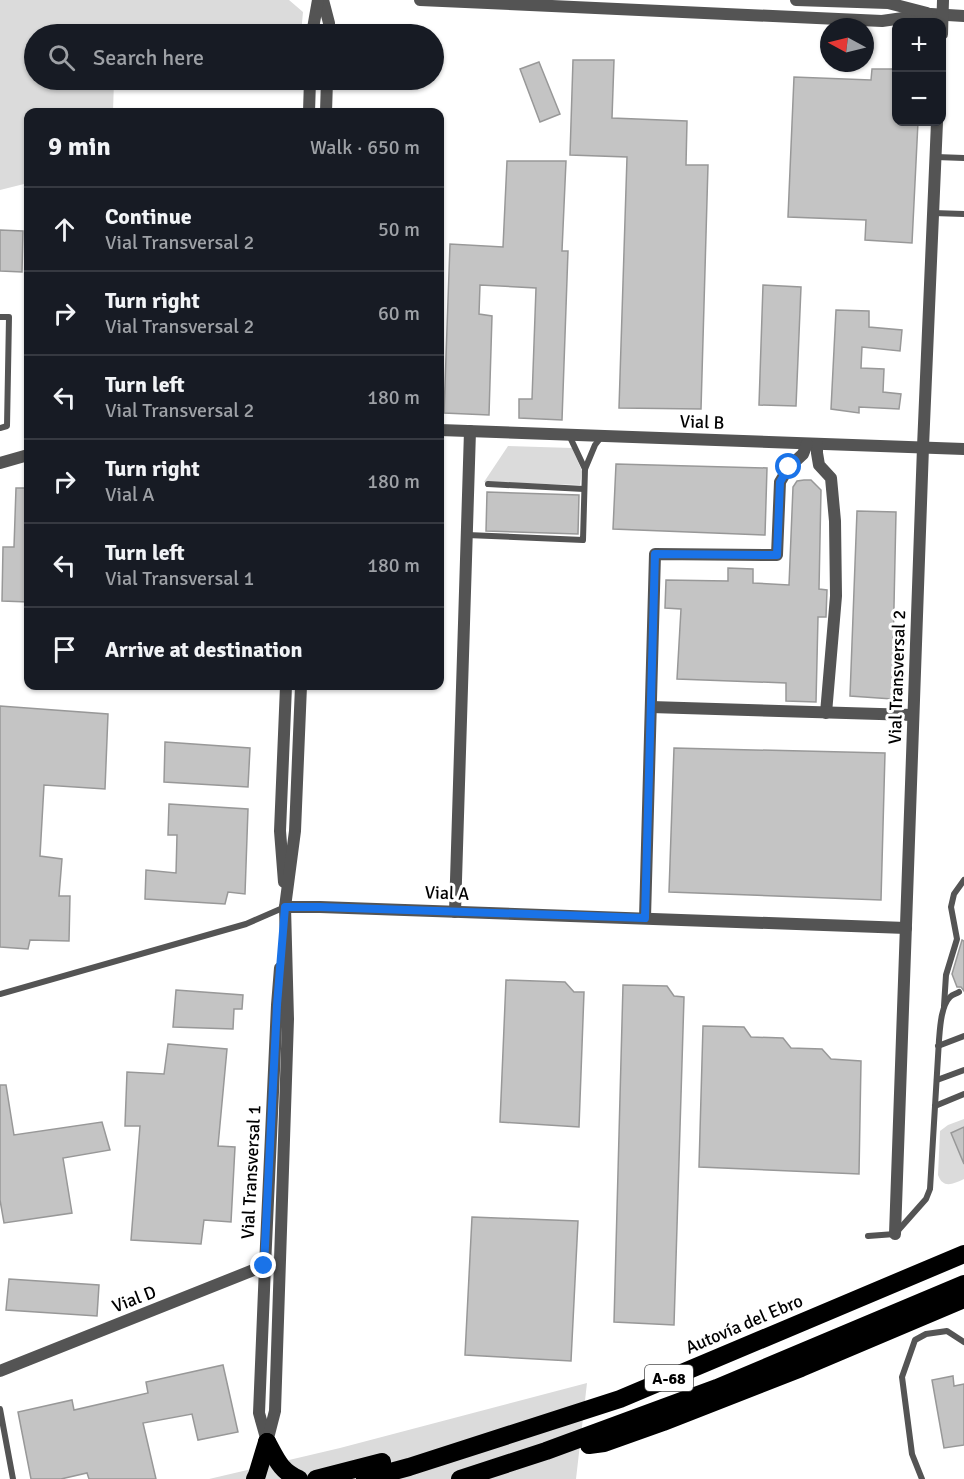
<!DOCTYPE html>
<meta charset="utf-8">
<style>
:root{--surface:#171b24;--page:#20242c;--text:#f1f3f6;--muted:#9ea1a6;--line:#363941}
body{margin:0;font-family:Signika,sans-serif;background:var(--page);color:var(--text)}
.controls{position:absolute;right:18px;top:18px;display:grid;overflow:hidden;border-radius:12px;box-shadow:0 2px 4px #0004}
.controls button{width:54px;height:54px;display:grid;place-items:center;padding:0;border:0;border-bottom:2px solid var(--line);background:var(--surface);color:var(--text);font:30px sans-serif}
.compass{position:absolute;left:820px;top:18px;width:54px;height:54px;border-radius:50%;background:var(--surface);box-shadow:0 2px 4px #0004;rotate:277deg}
.stop{position:absolute;width:18px;height:18px;margin:-14px;border:4px solid #1a73e8;border-radius:50%;background:#fff}
.stop.end{background:#1a73e8;border-color:#fff;box-shadow:0 2px 6px #0008}
.list{margin:0;padding:0;list-style:none}
h2{display:flex;justify-content:space-between;align-items:center;height:78px;margin:0;padding:0 24px;font-size:26px}
h2 small{font-size:20px;font-weight:400;color:var(--muted)}
.list li{display:grid;grid-template-columns:39px 1fr auto;gap:18px;align-items:center;box-sizing:border-box;height:84px;padding:0 24px;border-top:2px solid var(--line)}
.list b{display:block;font-size:22px;white-space:nowrap}
.list p{margin:0;font-size:20px;white-space:nowrap;color:var(--muted)}
.list em{font-size:20px;font-style:normal;color:var(--muted)}
.icon{flex:none;width:33px;height:33px;fill:none;stroke:currentColor;stroke-width:2;stroke-linecap:round;stroke-linejoin:round}
.map{position:relative;flex:none;width:964px;height:1479px;overflow:hidden}
.search{position:absolute;background:var(--surface);box-shadow:0 2px 4px #0004;left:24px;top:24px;width:420px;height:66px;display:flex;align-items:center;gap:15px;box-sizing:border-box;padding:0 21px;border-radius:33px;color:var(--muted);font-size:22px}
.panel{position:absolute;background:var(--surface);box-shadow:0 2px 4px #0004;left:24px;top:108px;width:420px;height:582px;border-radius:12px}
.map>svg:first-child{display:block}
</style>
<div class="map">
<svg width="964" height="1479" viewBox="0 0 964 1479">
<rect width="100%" height="100%" fill="#fff"/>
<g fill="#dbdbdb">
<path d="M0,0h289l14,12 -2,22h-267v46h80l-1,32h-85v71l-28,7z"/>
<path d="M508,446l64,2 10,23 -2,14 -96,-3z"/>
<path d="M964,1119v8l-13,6 13,31v15c-11,5 -21,10 -26,-4l2,-44 8,-6z"/>
<path d="M587,1383l-11,96h-367l131,-31z"/>
</g>
<g fill="#c4c4c4" stroke="#989898" stroke-width="1.5">
<path d="M573,60h41l-2,58 75,3 -1,44h22l-7,244 -82,-1 8,-251 -57,-2z"/>
<path d="M539,62l21,52 -20,8 -20,-53z"/>
<path d="M872,69h25v53h21l-6,121 -47,-3 1,-20 -78,-3 6,-140 77,3z"/>
<path d="M507,161h59l-4,90h6l-6,169 -43,-2v-19h13l4,-111 -56,-3 -1,29 13,2 -3,99 -45,-2 6,-169 53,3z"/>
<path d="M0,230l23,1 -1,41 -22,-1z"/>
<path d="M763,285l38,2 -5,119 -37,-1z"/>
<path d="M836,310l33,1v16l33,3 -2,21 -38,-4 -1,21 23,1 -1,23 18,2 -2,15 -40,-2v6l-28,-4z"/>
<path d="M616,464l151,4 -2,67 -152,-6z"/>
<path d="M804,480h7l10,10 -2,99 8,1 -1,27h-8l-2,85 -30,-1v-18l-109,-4 4,-70 -16,-1 1,-28 62,1v-13l25,1v14l36,2 4,-98 4,-6z"/>
<path d="M16,488h12v114l-26,-1 1,-54h11z"/>
<path d="M487,492l92,3 -1,39 -92,-3z"/>
<path d="M857,511l39,1 -4,187 -42,-3z"/>
<path d="M0,706l108,8 -3,75 -61,-4 -4,71 22,3 -3,37h11l-1,45 -39,-1 -2,9 -28,-2z"/>
<path d="M165,742l85,6 -2,39 -84,-5z"/>
<path d="M674,748l211,5 -4,147 -212,-8z"/>
<path d="M169,804l79,5 -3,85 -17,-2 -3,12 -80,-5 1,-29 30,3 1,-38h-9z"/>
<path d="M962,940l2,1v50l-3,-4h-4l-5,-13z"/>
<path d="M506,980l59,2 9,10h10l-5,135 -79,-5z"/>
<path d="M623,985l44,1 7,10 10,1 -10,328 -60,-3z"/>
<path d="M176,990l67,5 -1,14h-8l-1,20 -60,-2z"/>
<path d="M703,1026l41,1 7,10 32,1 8,10 31,1 9,10 30,2 -2,113 -160,-7z"/>
<path d="M168,1044l59,5 -9,97 17,1 -4,75 -27,-2 -3,24 -70,-4 9,-114h-15l2,-54 37,2z"/>
<path d="M0,1085h6l8,50 88,-13 8,28 -47,8 9,55 -68,10 -4,-23z"/>
<path d="M964,1127v37l-13,-31z"/>
<path d="M472,1217l106,4 -7,140 -106,-6z"/>
<path d="M9,1279l90,6 -2,31 -91,-6z"/>
<path d="M223,1365l15,67 -40,8 -6,-26 -49,9 13,56h-67l-2,-6 -26,6h-30l-13,-67 54,-12 2,10 74,-17 -2,-11z"/>
<path d="M953,1376l1,10 10,-2v61l-20,3 -12,-68z"/>
</g>
<g fill="none" stroke-linecap="round" stroke-linejoin="round">
<g stroke="#545454" stroke-width="6">
<path d="M936,157l28,1"/>
<path d="M933,213l31,1"/>
<path d="M0,317h9l-2,109 -7,2"/>
<path d="M569,435l16,34"/>
<path d="M488,484l96,5"/>
<path d="M467,535l116,5 2,-71 10,-24 7,-9"/>
<path d="M0,994l246,-70 39,-17"/>
<path d="M944,1006l2,-31 11,-36 -6,-32 3,-13 10,-14"/>
<path d="M938,1046l26,-10"/>
<path d="M937,1080l27,-10"/>
<path d="M935,1106l29,-12"/>
<path d="M868,1236l27,-2 31,-35 4,-10 9,-149c1,-12 2,-34 11,-43 3,-3 6,-3 9,-5"/>
<path d="M0,1409l13,70"/>
<path d="M922,1479l-10,-25 -10,-77 13,-37 11,-6 21,-3 17,11"/>
</g>
<g stroke="#545454" stroke-width="12">
<path d="M323,0l6,23v11"/>
<path d="M420,0l462,21 49,-7 33,2"/>
<path d="M796,0l92,3 39,10"/>
<path d="M312,34l6,-34"/>
<path d="M942,34l1,-34"/>
<path d="M309,112l1,-32"/>
<path d="M326,112l1,-32"/>
<path d="M440,430l524,19"/>
<path d="M817,444v9l2,12 12,13 4,43 1,75 -10,117"/>
<path d="M0,463l28,-8"/>
<path d="M651,707l262,8"/>
<path d="M284,882l-4,-51 6,-145"/>
<path d="M285,907h35l586,21"/>
<path d="M455,912l15,-481"/>
<path d="M645,918l10,-364 122,1 3,-73 9,-15 14,-13 4,-10"/>
<path d="M895,1234l28,-787 14,-325"/>
<path d="M0,1371l271,-108"/>
<path d="M266,1438l-7,-25 6,-147 12,-261 3,-37"/>
<path d="M267,1442l8,-31 13,-392 -3,-112 10,-76 6,-145"/>
</g>
<g stroke="#000" stroke-width="18">
<path d="M267,1442c9,16 13,29 32,37"/>
<path d="M589,1445l15,-2 59,-21 138,-54 163,-69"/>
<path d="M255,1479l2,-4 10,-33"/>
<path d="M316,1479l66,-17"/>
<path d="M365,1479l44,-12 211,-68 344,-145"/>
<path d="M460,1479l86,-28 171,-63 247,-104"/>
</g>
</g>
<g fill="none" stroke-linecap="round" stroke-linejoin="round">
<path stroke="#1a73e8" stroke-width="8" d="M264,1266l13,-261 8,-98h35l325,11 10,-364 122,1 3,-73 9,-15"/>
</g>
<g text-anchor="middle" stroke-width="6" stroke-linejoin="round" paint-order="stroke">
<rect fill="#fff" stroke="#4c4c4c" stroke-width="1.5" x="645" y="1365" width="48" height="26" rx="4.5"/>
<g font-size="16" font-weight="bold" fill="#000">
<text x="669" y="1384">A-68</text>
</g>
<g font-size="18" fill="#000" stroke="#fff">
<text transform="translate(702 422) rotate(2)" y="6">Vial B</text>
<text transform="translate(897 677) rotate(-88)" y="6">Vial Transversal 2</text>
<text transform="translate(447 893) rotate(2)" y="6">Vial A</text>
<text transform="translate(251 1172) rotate(-87)" y="6">Vial Transversal 1</text>
<text transform="translate(134 1299) rotate(-21)" y="6">Vial D</text>
<text transform="translate(744 1324) rotate(-23)" y="6">Autovía del Ebro</text>
</g>
</g>
</svg>
<div class="controls">
<button>+</button>
<button>−</button>
</div>
<svg class="compass" viewBox="-18 -18 36 36"><path d="M0-13l5 13h-10z" fill="#e53935"/><path d="M0 13l5-13h-10z" fill="#9ea1a6"/></svg>
<div class="stop" style="left:789px;top:467px"></div>
<div class="stop end" style="left:264px;top:1266px"></div>
<div class="search"><svg class="icon" aria-label="search" viewBox="0 0 24 24"><circle cx="10" cy="10" r="6"/><path d="M15 15l6 6"/></svg>Search here</div>
<section class="panel">
<h2>9 min<small>Walk · 650 m</small></h2>
<ul class="list">
<li><svg class="icon" aria-label="ahead" viewBox="0 0 24 24"><path d="M12 20V5M6 11l6-6 6 6"/></svg><div><b>Continue</b><p>Vial Transversal 2</p></div><em>50 m</em></li>
<li><svg class="icon" aria-label="right" viewBox="0 0 24 24"><path d="M7 20v-9h11M14 6l5 5-5 5"/></svg><div><b>Turn right</b><p>Vial Transversal 2</p></div><em>60 m</em></li>
<li><svg class="icon" aria-label="left" viewBox="0 0 24 24"><path d="M17 20v-9H6M10 6l-5 5 5 5"/></svg><div><b>Turn left</b><p>Vial Transversal 2</p></div><em>180 m</em></li>
<li><svg class="icon" aria-label="right" viewBox="0 0 24 24"><path d="M7 20v-9h11M14 6l5 5-5 5"/></svg><div><b>Turn right</b><p>Vial A</p></div><em>180 m</em></li>
<li><svg class="icon" aria-label="left" viewBox="0 0 24 24"><path d="M17 20v-9H6M10 6l-5 5 5 5"/></svg><div><b>Turn left</b><p>Vial Transversal 1</p></div><em>180 m</em></li>
<li><svg class="icon" aria-label="arrive" viewBox="0 0 24 24"><path d="M6 21V4h12l-3 4 3 4H6"/></svg><div><b>Arrive at destination</b></div></li>
</ul>
</section>
</div>
